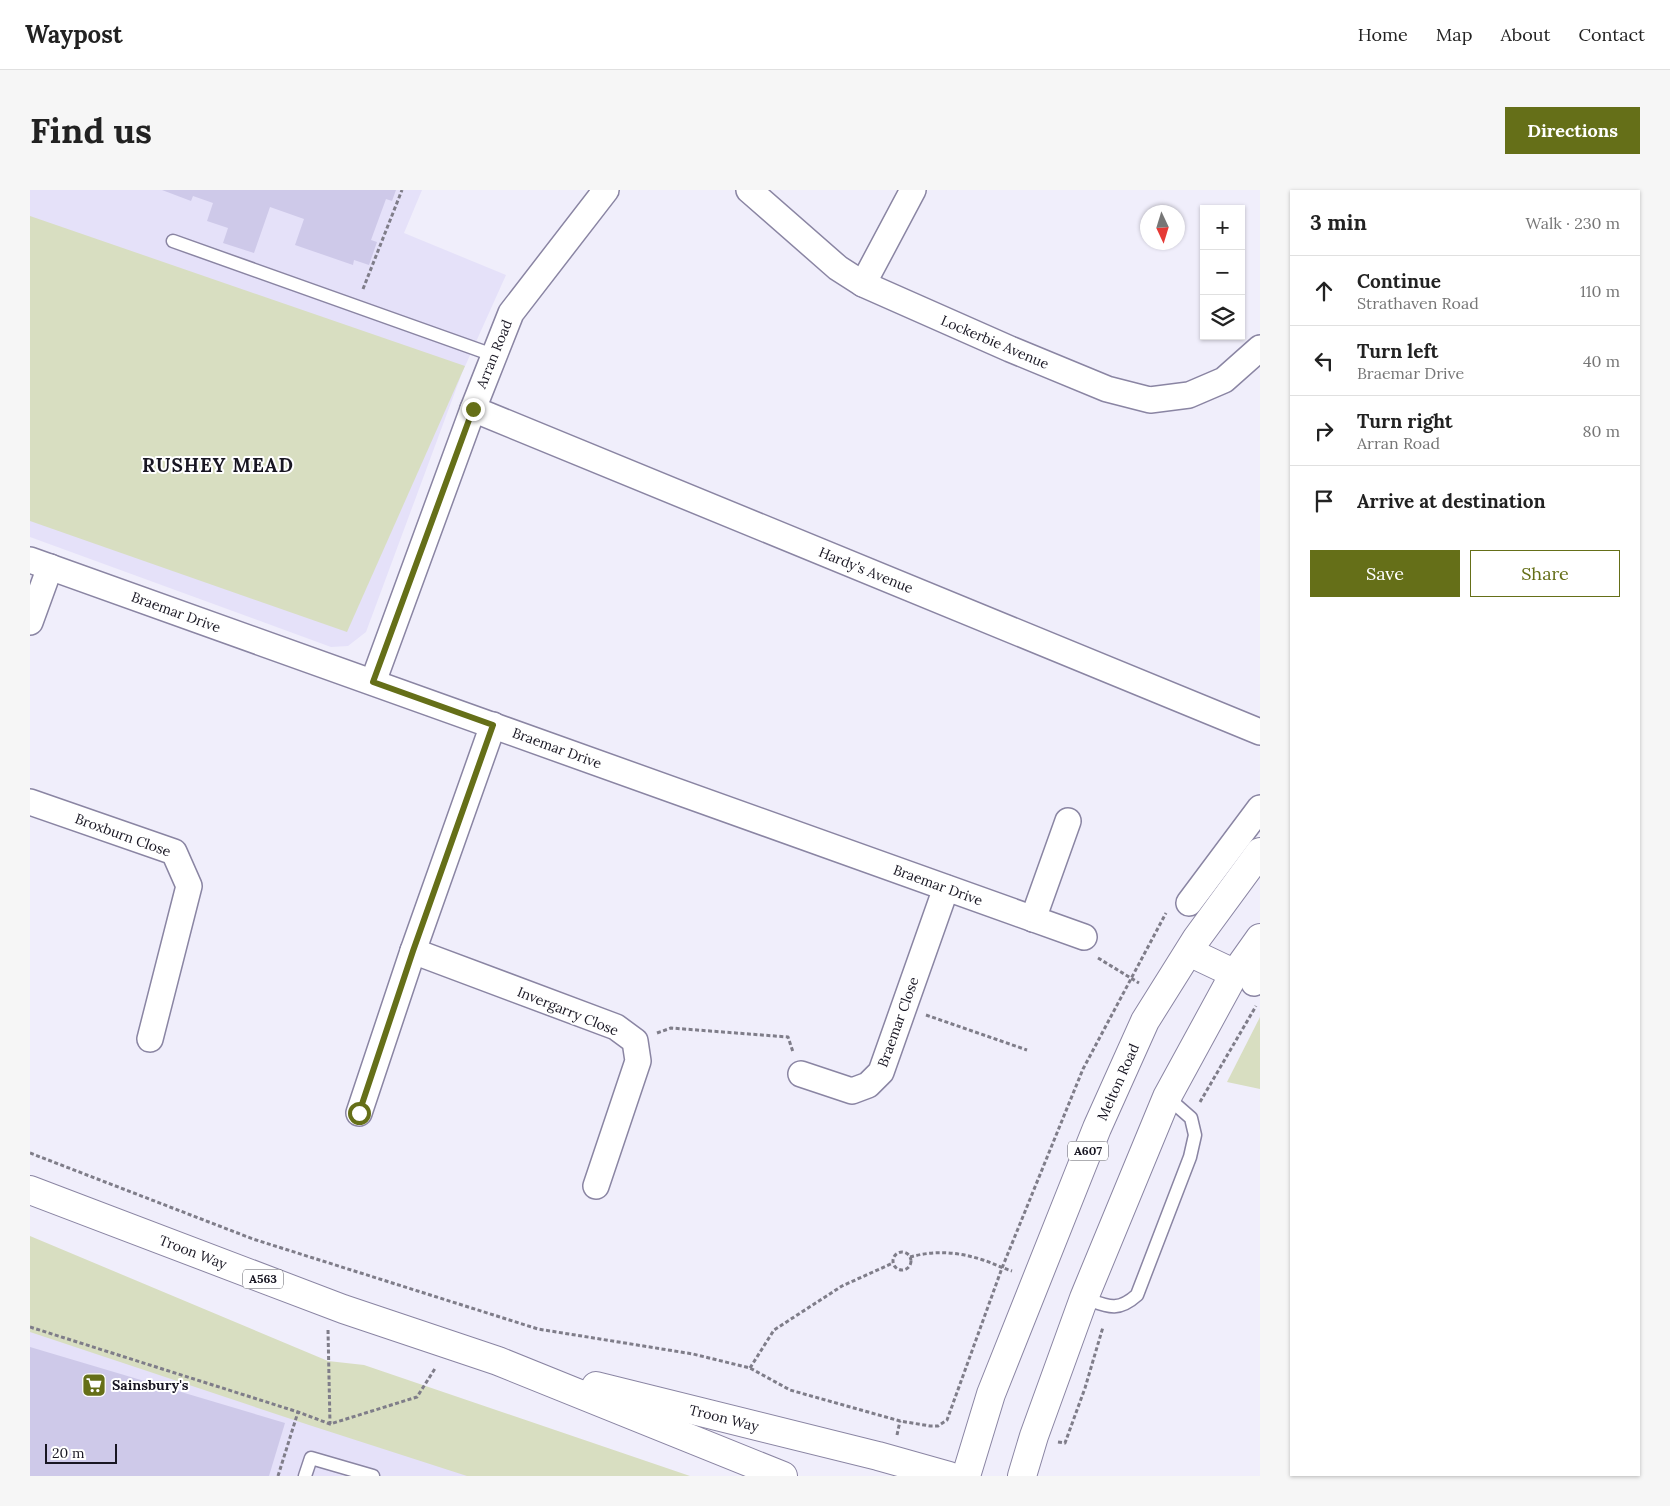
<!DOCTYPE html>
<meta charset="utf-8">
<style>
:root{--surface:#fff;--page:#f6f6f6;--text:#222;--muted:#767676;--line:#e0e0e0;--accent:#656f18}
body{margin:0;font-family:Lora,serif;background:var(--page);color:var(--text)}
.controls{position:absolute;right:15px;top:15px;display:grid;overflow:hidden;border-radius:0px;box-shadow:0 1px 4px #0004}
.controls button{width:45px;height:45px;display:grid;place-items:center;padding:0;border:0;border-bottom:1px solid var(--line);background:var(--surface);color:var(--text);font:25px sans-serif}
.compass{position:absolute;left:1110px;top:15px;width:45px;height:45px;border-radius:50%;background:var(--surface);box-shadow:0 1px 4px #0004;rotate:176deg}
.scale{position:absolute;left:15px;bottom:12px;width:72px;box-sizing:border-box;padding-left:5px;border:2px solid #181622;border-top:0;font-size:14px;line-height:18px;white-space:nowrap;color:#181622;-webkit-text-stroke:4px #fff;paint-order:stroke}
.stop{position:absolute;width:15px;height:15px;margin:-11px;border:4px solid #656f18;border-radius:50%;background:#fff}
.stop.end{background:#656f18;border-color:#fff;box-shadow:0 1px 5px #0008}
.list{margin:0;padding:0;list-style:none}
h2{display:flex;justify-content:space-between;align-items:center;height:65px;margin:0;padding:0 20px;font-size:21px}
h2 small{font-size:16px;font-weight:400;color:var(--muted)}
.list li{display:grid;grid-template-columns:32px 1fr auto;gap:15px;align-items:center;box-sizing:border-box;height:70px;padding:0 20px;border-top:1px solid var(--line)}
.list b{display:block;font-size:19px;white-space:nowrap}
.list p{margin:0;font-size:16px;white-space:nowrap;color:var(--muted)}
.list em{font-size:16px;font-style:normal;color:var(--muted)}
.actions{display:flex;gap:10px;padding:15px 20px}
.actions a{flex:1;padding:11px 0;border:1px solid var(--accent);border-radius:0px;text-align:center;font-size:18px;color:var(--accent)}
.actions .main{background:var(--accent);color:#fff}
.icon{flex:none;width:28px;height:28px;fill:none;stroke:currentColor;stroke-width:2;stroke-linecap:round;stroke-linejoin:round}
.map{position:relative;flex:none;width:1230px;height:1286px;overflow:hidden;border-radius:0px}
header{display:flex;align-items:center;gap:30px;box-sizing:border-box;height:70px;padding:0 25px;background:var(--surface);border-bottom:1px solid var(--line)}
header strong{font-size:24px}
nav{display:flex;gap:28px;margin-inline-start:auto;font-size:18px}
.intro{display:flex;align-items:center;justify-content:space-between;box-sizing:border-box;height:120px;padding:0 30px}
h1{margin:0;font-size:35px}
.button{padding:12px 22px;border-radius:0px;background:var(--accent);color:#fff;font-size:18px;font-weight:700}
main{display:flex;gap:30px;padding:0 30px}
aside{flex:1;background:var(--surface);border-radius:0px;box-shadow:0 1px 4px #0004}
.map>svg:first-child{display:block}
</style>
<header>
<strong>Waypost</strong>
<nav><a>Home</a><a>Map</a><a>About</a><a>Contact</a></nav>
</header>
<div class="intro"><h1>Find us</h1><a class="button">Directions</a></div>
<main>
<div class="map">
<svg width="1230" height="1286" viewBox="0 0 1230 1286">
<rect width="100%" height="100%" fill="#f0eefb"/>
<g fill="#e5e1f9">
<path d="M0,0h392l-18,43 102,42 -44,98 -96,259 -18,14 -17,1 -301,-110z"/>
<path d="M0,1134l526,152h-526z"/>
</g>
<g fill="#d8dec1">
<path d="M0,26l435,150 -118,266 -317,-111z"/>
<path d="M1230,827v72l-33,-7z"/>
<path d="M0,1046l298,125 36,4 326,111h-223l-158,-51 -279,-93z"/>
</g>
<g fill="#cec9e9">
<path d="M132,0h234l-4,11 -6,-2 -15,41 6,2 -8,23 -15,-5 -1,5 -58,-20 9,-26 -34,-12 -16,46 -31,-10 5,-15 -21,-7 6,-18 -20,-7 -2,5z"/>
<path d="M0,1157l255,76 -16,53h-239z"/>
</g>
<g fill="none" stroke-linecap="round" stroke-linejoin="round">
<g stroke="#8a85a3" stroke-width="15">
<g id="service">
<path d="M143,51l320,114"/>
<path d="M1054,1108c23,8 33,15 53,-3l53,-138 5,-22 -4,-17 -24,-21"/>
<path d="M275,1286l6,-18 62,18"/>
</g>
</g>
<g stroke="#8a85a3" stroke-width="28">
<g id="minor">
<path d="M719,0l89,78 25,16 147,65 97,40 43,11 39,-5 35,-15 36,-32"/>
<path d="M833,94l50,-94"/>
<path d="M443,219l787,323"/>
<path d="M0,370l1054,377"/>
<path d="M0,432l20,-55"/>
<path d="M343,492l100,-273 38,-96 95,-123"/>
<path d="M0,612l144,50 15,34 -39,153"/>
<path d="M1159,713l71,-95"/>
<path d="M1003,729l35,-98"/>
<path d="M383,761l203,76 19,14 3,20 -42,125"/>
<path d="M1224,793l6,-9"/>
<path d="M771,884l51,17 16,-6 13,-13 65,-184"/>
<path d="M329,923l54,-162 80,-226"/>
</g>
</g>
<g stroke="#8a85a3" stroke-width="30">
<g id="primary">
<path d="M1159,762l38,18 6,6"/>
<path d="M936,1286l25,-82 106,-266 48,-107 52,-83 63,-86"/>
<path d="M992,1286l12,-40 50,-138 83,-201 66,-121 27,-38"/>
</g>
</g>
<g stroke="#8a85a3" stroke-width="30">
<g id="trunk">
<path d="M0,1000l313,119 155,52 285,115"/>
<path d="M566,1196l282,70 71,20"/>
</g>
</g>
<g stroke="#7f7d89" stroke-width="3" stroke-dasharray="4 2.5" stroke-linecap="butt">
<path d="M333,99l39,-99"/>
<path d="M1068,768l41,25"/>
<path d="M896,825l101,35"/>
<path d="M627,843l14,-5 117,9 5,15"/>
<path d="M1170,912l56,-96"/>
<path d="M0,963l223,86 285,90 155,25 57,14 40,22 110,31 30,5h8l9,-6 55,-152 81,-199 83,-156"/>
<circle cx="872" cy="1071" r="9"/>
<path d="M880,1067c25,-7 49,-5 73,3 10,3 19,8 29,11"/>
<path d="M0,1137l268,85 32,12 87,-27 19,-30"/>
<path d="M298,1140l2,94"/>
<path d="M720,1178l24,-38 68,-44 51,-23"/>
<path d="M867,1245l3,-14"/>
<path d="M1028,1252l7,1 20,-55 18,-61"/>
<path d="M248,1286l20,-64"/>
</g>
<use href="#service" stroke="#fff" stroke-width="12"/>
<use href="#minor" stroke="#fff" stroke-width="25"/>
<use href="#primary" stroke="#fff" stroke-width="28"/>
<use href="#trunk" stroke="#fff" stroke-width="28"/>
</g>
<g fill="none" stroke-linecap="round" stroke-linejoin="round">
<path stroke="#656f18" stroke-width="6" d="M329,923l54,-162 80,-226 -120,-43 100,-273"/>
</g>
<defs>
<g id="supermarket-square" transform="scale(1.25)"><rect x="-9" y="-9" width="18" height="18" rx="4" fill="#656f18" stroke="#fff"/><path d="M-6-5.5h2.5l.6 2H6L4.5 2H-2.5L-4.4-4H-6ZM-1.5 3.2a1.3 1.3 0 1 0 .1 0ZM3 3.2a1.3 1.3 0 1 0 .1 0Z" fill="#fff"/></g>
</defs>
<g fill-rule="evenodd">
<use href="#supermarket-square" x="64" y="1195"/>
</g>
<g text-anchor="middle" stroke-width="4" stroke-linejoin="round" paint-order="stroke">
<g fill="#fff" stroke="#5d5c64" stroke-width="1">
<rect x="1038" y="951.5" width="40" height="19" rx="4"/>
<rect x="213" y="1079.5" width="40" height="19" rx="4"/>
</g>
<g font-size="12" font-weight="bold" fill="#181622">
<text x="1058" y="965">A607</text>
<text x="233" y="1093">A563</text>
</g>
<g font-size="14" fill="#181622" stroke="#fff">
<text transform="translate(965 152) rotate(23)" y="5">Lockerbie Avenue</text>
<text transform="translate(464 164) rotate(-68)" y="5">Arran Road</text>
<text transform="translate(836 380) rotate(22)" y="5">Hardy's Avenue</text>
<text transform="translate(146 422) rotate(20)" y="5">Braemar Drive</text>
<text transform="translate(527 558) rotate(20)" y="5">Braemar Drive</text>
<text transform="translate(93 645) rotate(20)" y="5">Broxburn Close</text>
<text transform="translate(908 695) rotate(20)" y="5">Braemar Drive</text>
<text transform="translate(538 821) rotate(22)" y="5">Invergarry Close</text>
<text transform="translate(868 832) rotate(-70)" y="5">Braemar Close</text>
<text transform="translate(1088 892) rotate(-66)" y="5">Melton Road</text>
<text transform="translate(163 1062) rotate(21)" y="5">Troon Way</text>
<text transform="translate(694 1228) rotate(14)" y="5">Troon Way</text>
</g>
<g font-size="14" font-weight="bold" fill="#181622" stroke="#fff" text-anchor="start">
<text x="82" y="1200">Sainsbury's</text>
</g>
<g font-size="19" font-weight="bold" letter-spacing="1" fill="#181622" stroke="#fff">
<text x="188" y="282">RUSHEY MEAD</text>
</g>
</g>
</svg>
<div class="controls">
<button>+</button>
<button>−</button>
<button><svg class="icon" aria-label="layers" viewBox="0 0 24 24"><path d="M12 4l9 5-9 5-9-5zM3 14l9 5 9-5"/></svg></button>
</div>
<svg class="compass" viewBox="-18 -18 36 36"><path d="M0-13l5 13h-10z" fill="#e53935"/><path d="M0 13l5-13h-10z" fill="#767676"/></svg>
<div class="scale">20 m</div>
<div class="stop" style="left:329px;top:923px"></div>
<div class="stop end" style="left:443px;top:219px"></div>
</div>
<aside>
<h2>3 min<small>Walk · 230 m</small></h2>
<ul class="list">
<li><svg class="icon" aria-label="ahead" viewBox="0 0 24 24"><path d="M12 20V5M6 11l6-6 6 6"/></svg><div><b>Continue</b><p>Strathaven Road</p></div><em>110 m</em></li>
<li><svg class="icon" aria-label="left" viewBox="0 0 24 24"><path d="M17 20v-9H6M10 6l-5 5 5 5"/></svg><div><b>Turn left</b><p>Braemar Drive</p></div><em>40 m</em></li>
<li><svg class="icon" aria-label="right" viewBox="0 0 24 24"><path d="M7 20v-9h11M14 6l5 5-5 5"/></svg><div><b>Turn right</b><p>Arran Road</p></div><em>80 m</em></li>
<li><svg class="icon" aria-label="arrive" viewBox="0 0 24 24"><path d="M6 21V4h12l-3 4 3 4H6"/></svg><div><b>Arrive at destination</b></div></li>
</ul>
<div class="actions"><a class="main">Save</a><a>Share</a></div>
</aside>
</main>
